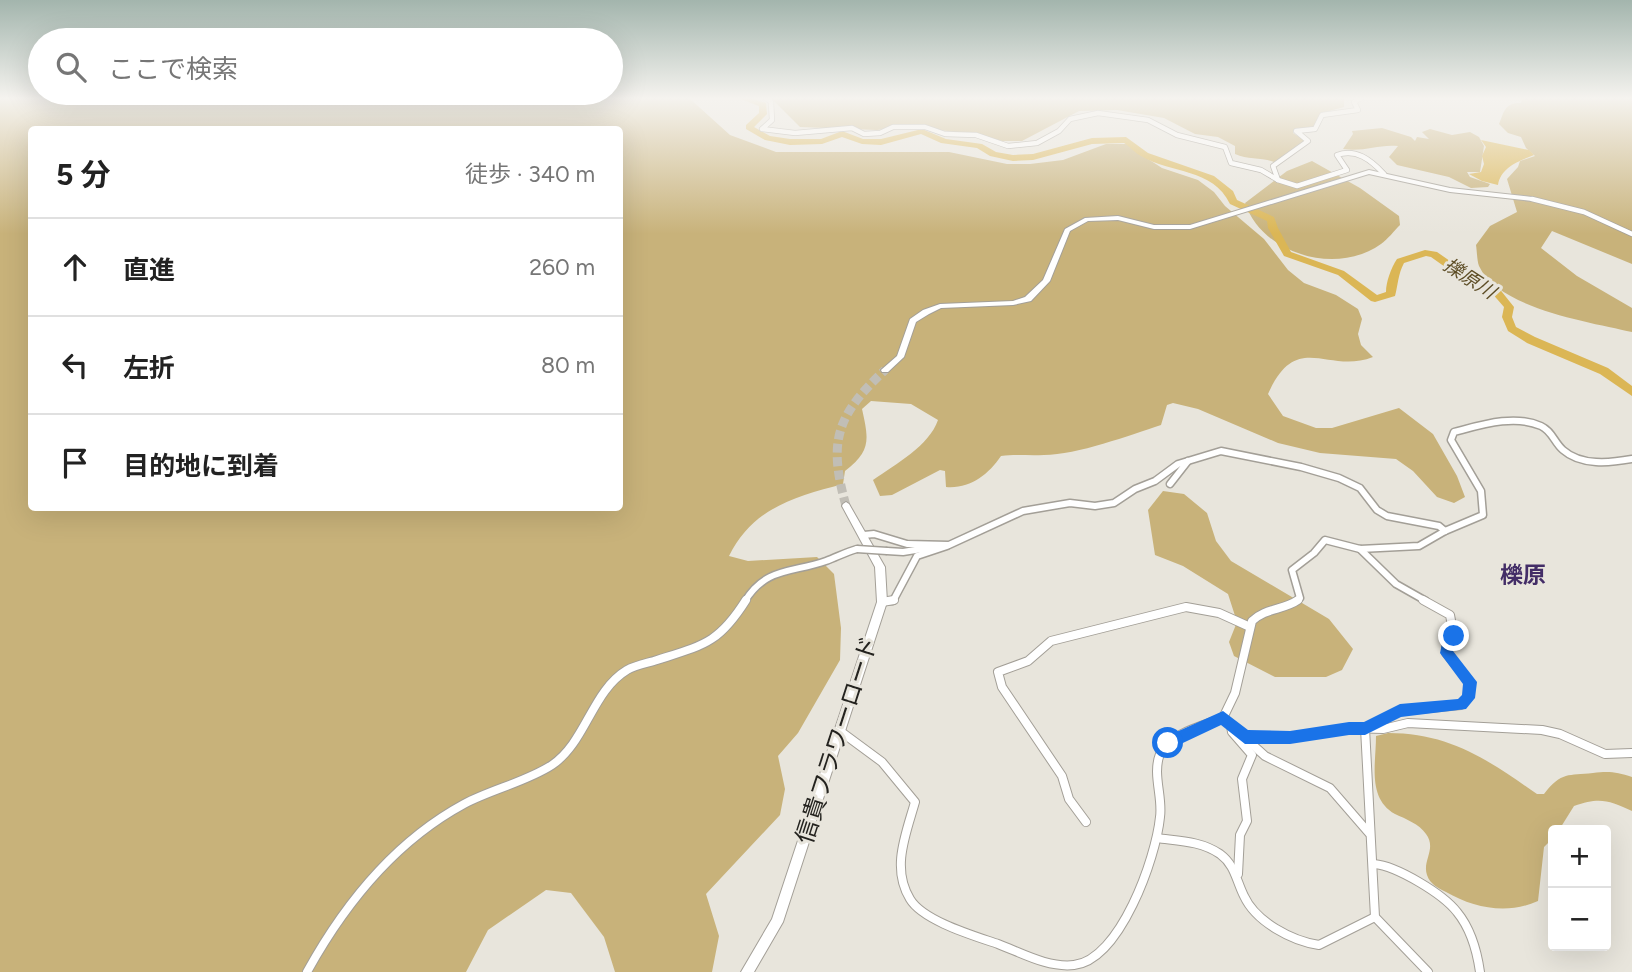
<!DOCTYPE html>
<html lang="ja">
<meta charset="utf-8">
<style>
:root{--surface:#fff;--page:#f2f2f2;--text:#222;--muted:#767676;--line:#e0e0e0}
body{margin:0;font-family:Figtree,"Noto Sans JP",sans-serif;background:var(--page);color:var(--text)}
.controls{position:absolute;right:21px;bottom:21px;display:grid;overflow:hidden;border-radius:7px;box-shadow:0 7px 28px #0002}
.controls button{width:63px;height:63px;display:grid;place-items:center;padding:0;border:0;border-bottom:2px solid var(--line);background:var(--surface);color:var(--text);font:35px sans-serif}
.stop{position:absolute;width:21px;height:21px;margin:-16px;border:5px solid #1a73e8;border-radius:50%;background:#fff}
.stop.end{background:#1a73e8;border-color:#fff;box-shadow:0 2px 7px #0008}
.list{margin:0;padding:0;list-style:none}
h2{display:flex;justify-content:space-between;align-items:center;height:91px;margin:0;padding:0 28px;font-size:30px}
h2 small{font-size:23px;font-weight:400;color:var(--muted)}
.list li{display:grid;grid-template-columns:46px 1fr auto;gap:21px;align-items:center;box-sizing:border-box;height:98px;padding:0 28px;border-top:2px solid var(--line)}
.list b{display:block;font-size:26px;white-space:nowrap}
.list em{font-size:23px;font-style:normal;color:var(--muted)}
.icon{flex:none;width:38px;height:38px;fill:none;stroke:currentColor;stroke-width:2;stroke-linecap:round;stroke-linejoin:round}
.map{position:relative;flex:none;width:1632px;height:972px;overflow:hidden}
.search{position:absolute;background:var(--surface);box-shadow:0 7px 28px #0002;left:28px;top:28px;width:595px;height:77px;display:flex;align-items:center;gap:18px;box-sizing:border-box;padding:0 24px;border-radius:38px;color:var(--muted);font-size:26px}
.panel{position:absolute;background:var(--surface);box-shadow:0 7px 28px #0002;left:28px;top:126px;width:595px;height:385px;border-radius:7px}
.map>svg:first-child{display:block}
</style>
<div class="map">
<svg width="1632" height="972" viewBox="0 0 1632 972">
<rect width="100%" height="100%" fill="#e8e5dc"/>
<g fill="#c8b27a" fill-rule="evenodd">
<path d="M0,98h689l41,37 46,17h173l58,12h23l33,-4 43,-16h28l10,7 4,8 14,9 36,12 16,12 11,14 39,33 24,31 16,13 32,12 22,14 4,10 -4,15 3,11 12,12c-46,18 -76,-28 -105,37l15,22 33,12h16l67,-20 34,26 24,42 8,21 -11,6 -17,-6 -24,-26 -17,-12 -76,-6 -42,-10 -80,-34 -25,-6 -6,2 -6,20c-31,10 -84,30 -117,30 -15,1 -28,-1 -43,1 -13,19 -31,33 -55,31l-1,-16 -5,-1 -48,25 -12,1 -7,-16c23,-16 56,-34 65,-60l-27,-16 -40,-3 -9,8c7,31 9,42 -17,62l-2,13c-49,13 -90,24 -114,72l19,5 69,-4 17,17 7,54 -1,32 -42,73 -20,23 7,33 -5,26 -74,79 13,42 -7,36h-97l-11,-35 -33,-44 -25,-3 -58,40 -22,42h-466zM32,130h588v378h-588z"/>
<path d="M771,98h573v9l-22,6 -7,14 -21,2 -1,4 14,9 -33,20c-13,-5 -26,-2 -39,-8v-8l-17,-9 -23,-3 -31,-16 -47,-8 -38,1 -57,30h-20l-22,-6 -74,-9 -29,4 -77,-3z"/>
<path d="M1522,98h110v166l-80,-33 -11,17 36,28 55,32v24c-42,-10 -133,-23 -153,-66 -2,-5 -2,-15 -3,-21l14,-19 27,-14 -10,-33 11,-12 2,-6 15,-5 -9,-8 -5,-11 -13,-4 -9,-9c5,-12 6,-22 22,-21z"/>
<path d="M1382,128l29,9 4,4 2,-4 12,2 -7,-7 8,-3 22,6 18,-3 9,5 5,9 -4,26h-13l3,5 20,7 -2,3 -17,1 -22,-11 -52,-12 -8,-8 9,-11c-20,-2 -33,6 -55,3l10,-15 -1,-3z"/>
<path d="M1312,161l48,27 39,28 1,9c-6,6 -12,14 -19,19 -45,32 -119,10 -136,-41l42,-32z"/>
<path d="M1163,491l21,3 23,19 9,28 15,20 98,58 24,30 -11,21 -16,7h-51l-41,-21 -5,-14 8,-20 -9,-28 -45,-28 -28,-11 -7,-45z"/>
<path d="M1388,733c62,0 100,27 149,61h7c18,-23 24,-18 49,-21 16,-2 24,-1 39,4v34c-23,-11 -33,-14 -58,-5l-15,24h-6v8l-9,9 -6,54c-31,14 -64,7 -92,-9 -8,-4 -16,-8 -19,-17 -5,-15 10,-26 -1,-41 -7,-10 -20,-15 -31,-20 -28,-16 -19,-50 -19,-78z"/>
</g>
<path fill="#dbb655" d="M1481,140l48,10 5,5c-15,6 -33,12 -36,30l-16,-4 -13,-7 12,-2 3,-8 -2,-8 4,-9z"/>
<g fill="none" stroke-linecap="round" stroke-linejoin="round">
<path fill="#dbb655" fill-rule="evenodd" d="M738,98h12l16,5 1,11 -13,13 16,9 20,3h31l21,-8 21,8h18l41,-10 24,10 36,5 14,8 17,3 20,-1 59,-16 34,-1 22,16 66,23 19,15 4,9 37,17 4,11 13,24 53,19 33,24 9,-3c0,-10 5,-24 11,-33l28,-9 12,2 33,23 28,12 16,20 -2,10 4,10 19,10 73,31 24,18v10l-32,-22 -73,-31 -19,-12 -6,-14 2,-10 -14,-16 -28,-12 -31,-22 -5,-1 -22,7c-6,11 -6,22 -9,33l-20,6 -4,-1 -33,-26 -54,-19 -16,-28 -1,-7 -37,-17c-17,-36 -59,-30 -89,-48 -6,-3 -11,-9 -17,-13l-32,1 -59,16 -20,1 -23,-5 -13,-8 -36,-5 -20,-9 -40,11 -19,-1 -20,-7 -20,7 -32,1 -25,-5 -19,-11v-4l13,-12v-7z"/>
<path stroke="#c1beb6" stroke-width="9" stroke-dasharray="9 4.5" stroke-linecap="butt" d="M846,506c-18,-65 -10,-90 39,-136"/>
<g stroke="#a39f97" stroke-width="6">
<g id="street-far2">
<path d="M766,98l5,4 1,18 -10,9 33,4 57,-5 12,6 16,-1 13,-6h32l20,7 31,1 32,11 29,-3 22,-12 11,-12 28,-6 50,7 29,15 48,12 6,16 30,7 17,10 19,6 50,-16 -10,-15c19,-7 34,5 47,19"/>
<path d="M1278,180l-5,-14 35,-25 -12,-10 19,-2 7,-14 36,-5 -4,-8 7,-4"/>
<path d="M1532,199l52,13 48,22"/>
</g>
</g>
<g stroke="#a39f97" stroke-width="9">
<g id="street-far1">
<path d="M1170,484l18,-23"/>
<path d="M864,535l10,-1 33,10 42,1 74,-34 47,-8 25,3 19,-3 21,-14 20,-8 23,-17 43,-13 80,16 38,11 21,10 17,22 10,6 52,10 6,5"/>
<path d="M1360,549l36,35 30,17"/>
<path d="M887,551l16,1 31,-5"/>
<path d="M745,601c21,-34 47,-28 81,-40 11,-4 20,-9 31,-12"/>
<path d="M888,601h5l24,-45 30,-10"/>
<path d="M1296,601l4,-3 -8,-28 22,-17 11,-13 35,9 59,-3 26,-15 38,-16 -2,-24 -30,-51 3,-8c27,-7 60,-18 87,-6 11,5 13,16 22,24 18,16 47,13 69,9"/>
</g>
</g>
<g stroke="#a39f97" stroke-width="10">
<g id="street">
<path d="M1298,600c-14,10 -33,8 -46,21l-17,72 -12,25 42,38 65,32 39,45"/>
<path d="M1423,600l27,15 4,22 -3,9 -5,2v5l24,29 -2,16 -7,7 -61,6 -35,17 10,189 53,55"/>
<path d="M882,602l12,-2"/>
<path d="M1231,726l1,6 20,23 -10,24 5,42 -7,14 -2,39"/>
<path d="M840,731l42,31 33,40c-9,32 -24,66 -5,97 13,22 65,37 88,45 24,9 50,24 76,21 46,-5 82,-107 86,-148 3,-20 -8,-43 0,-63 10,-21 43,-28 63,-36"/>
<path d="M1247,737l43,1 59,-10 34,1 25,-6 134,7 18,4 45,20 27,-1"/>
<path d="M1086,822l-17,-23 -7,-23 -60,-89 -4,-15 30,-11 23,-20 135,-34 33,6 31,14"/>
<path d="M1157,838c22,3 44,3 63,16 15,11 16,26 24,42 12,26 48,45 75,49l56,-28"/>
<path d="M1374,864c23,2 69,30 83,48 14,17 20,39 23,60"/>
<path d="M307,972c38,-69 87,-130 157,-168 28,-15 62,-22 88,-39 34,-23 40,-74 75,-95 9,-5 21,-7 30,-10 47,-15 62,-17 89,-60"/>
</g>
</g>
<g stroke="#a39f97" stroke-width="2">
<g id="secondary">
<path d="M1369,170l81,18 82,9 3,2 -3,2 -82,-9 -81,-18 -179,55h-36l-36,-9 -30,1 -18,10 -20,50 -19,20 -18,4 -72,3 -12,6 -13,8 -12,35 -16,15h-6l-1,-2 16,-14 13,-37 13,-9 17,-6 73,-3 12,-4 18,-17 22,-51 20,-11 33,-2 36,9h36z"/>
<path d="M846,502l3,2 36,63 2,35 -104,320 -29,50h-13l31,-53 105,-317 -2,-35 -33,-61 1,-2z"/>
</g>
</g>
<use href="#street-far2" stroke="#fff" stroke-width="4.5"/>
<use href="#street-far1" stroke="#fff" stroke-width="6"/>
<use href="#street" stroke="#fff" stroke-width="8"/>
<use href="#secondary" fill="#fff" fill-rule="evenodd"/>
<g stroke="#a39f97" stroke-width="9" stroke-linecap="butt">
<path id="street-bridge" d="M857,549l30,2"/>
</g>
<use href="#street-bridge" stroke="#fff" stroke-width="6"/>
</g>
<linearGradient id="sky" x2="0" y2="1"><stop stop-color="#a3b5ad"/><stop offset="0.42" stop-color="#f5f3ef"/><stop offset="1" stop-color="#f5f3ef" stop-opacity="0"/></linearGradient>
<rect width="1632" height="234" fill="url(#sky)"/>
<path fill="#1a73e8" d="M1454,631l7,5 -8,15 24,31 -2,16 -9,11 -65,8 -36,18h-16l-59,9h-45l-24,-19 -53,25 -7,-7 2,-5 60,-27 25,19 42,1 59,-9h15l36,-18 58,-5 4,-4 1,-11 -23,-31 2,-9 4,-2 4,-10z"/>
<g text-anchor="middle" stroke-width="6" stroke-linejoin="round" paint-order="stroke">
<g font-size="19" font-style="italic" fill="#5d4d25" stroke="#e8e5dc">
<text transform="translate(1470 278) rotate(33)" y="7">擽原川</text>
</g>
<g font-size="23" font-weight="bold" fill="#432d67" stroke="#e8e5dc">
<text x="1523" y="583">櫟原</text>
</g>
<g font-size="24" fill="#24231f" stroke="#e8e5dc">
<text transform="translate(837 740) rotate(-72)" y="8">信貴フラワーロード</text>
</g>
</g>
</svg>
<div class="controls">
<button>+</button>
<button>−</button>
</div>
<div class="stop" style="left:1168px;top:743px"></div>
<div class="stop end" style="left:1454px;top:636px"></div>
<div class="search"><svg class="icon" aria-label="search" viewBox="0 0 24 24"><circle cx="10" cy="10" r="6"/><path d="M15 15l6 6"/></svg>ここで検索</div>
<section class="panel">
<h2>5 分<small>徒歩 · 340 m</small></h2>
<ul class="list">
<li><svg class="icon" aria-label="ahead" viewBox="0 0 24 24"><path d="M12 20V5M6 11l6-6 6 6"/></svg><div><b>直進</b></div><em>260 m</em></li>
<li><svg class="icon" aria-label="left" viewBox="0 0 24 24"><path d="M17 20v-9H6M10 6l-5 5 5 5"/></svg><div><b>左折</b></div><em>80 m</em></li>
<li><svg class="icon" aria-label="arrive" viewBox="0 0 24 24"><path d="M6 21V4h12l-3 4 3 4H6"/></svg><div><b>目的地に到着</b></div></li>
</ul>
</section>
</div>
